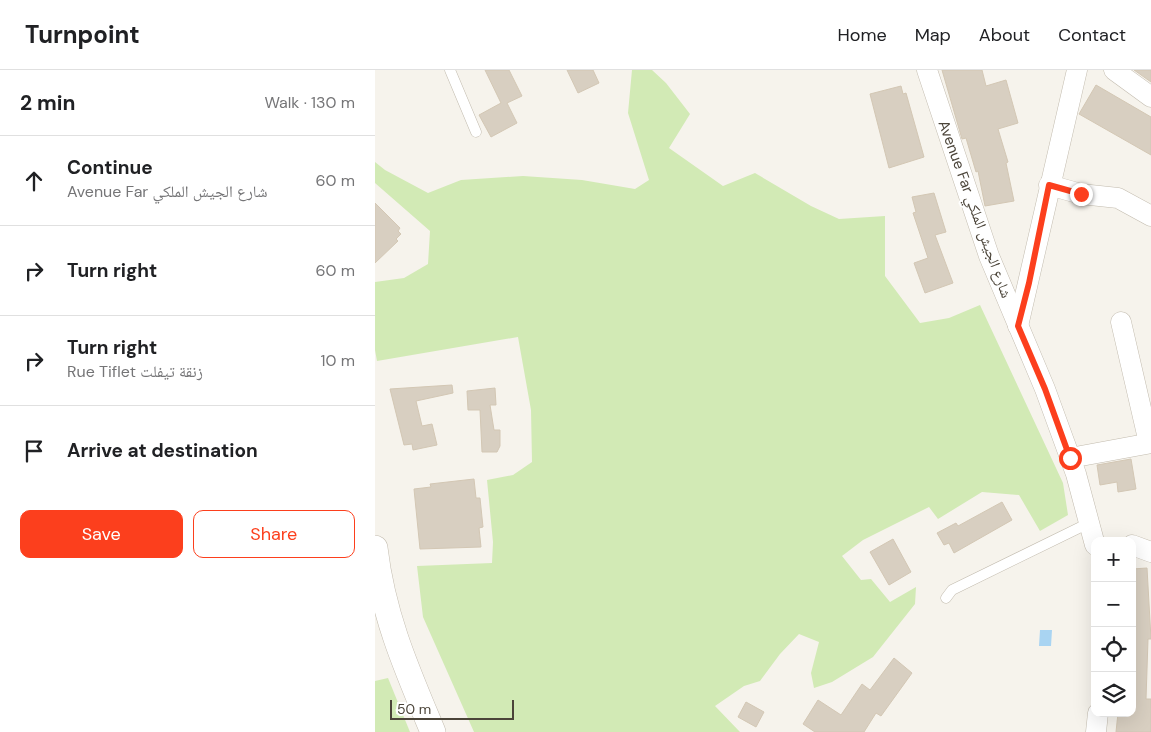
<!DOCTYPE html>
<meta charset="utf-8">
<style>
:root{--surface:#fff;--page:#f6f6f6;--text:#202124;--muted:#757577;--line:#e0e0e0;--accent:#fc3f1d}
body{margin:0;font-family:"DM Sans","Noto Naskh Arabic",sans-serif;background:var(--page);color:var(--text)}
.controls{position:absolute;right:15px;bottom:15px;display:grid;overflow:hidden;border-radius:10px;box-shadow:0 5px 20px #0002}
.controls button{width:45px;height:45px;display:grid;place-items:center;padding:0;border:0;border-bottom:1px solid var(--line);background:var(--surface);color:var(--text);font:25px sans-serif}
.scale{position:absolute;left:15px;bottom:12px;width:124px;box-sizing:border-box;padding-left:5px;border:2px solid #4b4439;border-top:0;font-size:14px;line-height:18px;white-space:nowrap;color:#4b4439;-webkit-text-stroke:4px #fff;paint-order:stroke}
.stop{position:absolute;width:15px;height:15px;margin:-11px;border:4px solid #fc3f1d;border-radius:50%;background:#fff}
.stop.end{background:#fc3f1d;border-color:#fff;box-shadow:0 1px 5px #0008}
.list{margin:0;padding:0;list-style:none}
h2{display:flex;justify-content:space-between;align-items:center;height:65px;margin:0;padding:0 20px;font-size:21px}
h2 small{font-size:16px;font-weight:400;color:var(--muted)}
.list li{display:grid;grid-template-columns:32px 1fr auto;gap:15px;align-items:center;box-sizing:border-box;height:90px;padding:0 20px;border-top:1px solid var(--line)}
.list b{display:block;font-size:19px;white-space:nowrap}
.list p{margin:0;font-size:16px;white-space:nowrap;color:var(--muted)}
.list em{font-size:16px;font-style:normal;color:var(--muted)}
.actions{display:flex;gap:10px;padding:15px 20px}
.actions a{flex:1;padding:11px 0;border:1px solid var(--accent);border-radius:10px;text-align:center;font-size:18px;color:var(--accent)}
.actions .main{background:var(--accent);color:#fff}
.icon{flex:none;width:28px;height:28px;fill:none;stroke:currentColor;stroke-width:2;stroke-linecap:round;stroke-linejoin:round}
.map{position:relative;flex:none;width:776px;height:662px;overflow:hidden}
header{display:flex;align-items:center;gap:30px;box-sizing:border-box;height:70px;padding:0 25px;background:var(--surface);border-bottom:1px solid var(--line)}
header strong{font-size:24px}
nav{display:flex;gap:28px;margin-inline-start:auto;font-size:18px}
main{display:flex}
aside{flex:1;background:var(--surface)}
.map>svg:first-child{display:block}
</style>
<header>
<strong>Turnpoint</strong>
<nav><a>Home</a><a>Map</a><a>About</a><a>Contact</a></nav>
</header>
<main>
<aside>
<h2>2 min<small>Walk · 130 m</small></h2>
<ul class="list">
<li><svg class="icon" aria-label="ahead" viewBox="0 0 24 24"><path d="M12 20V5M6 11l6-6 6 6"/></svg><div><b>Continue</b><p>Avenue Far شارع الجيش الملكي</p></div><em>60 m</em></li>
<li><svg class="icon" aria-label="right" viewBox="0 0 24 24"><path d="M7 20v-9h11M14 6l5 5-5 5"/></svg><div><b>Turn right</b></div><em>60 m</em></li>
<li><svg class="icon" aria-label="right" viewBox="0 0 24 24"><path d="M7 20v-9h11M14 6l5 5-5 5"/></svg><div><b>Turn right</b><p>Rue Tiflet زنقة تيفلت</p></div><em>10 m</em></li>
<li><svg class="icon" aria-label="arrive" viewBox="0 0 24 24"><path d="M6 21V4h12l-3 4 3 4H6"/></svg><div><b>Arrive at destination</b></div></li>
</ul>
<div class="actions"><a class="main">Save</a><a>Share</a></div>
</aside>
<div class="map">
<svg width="776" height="662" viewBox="0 0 776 662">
<rect width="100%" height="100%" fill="#f6f3ec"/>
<g fill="#d2eab5">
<path d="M257,0h20l14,13 24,31 -21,34 54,38 32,-13 56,33 28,13 46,-3v60l35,47 29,-5 31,-13 83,178 5,32 -28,16 -21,-36 -37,-3 -44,27 -9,-12 -66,33 -21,16 19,24 10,-1 19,23 26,-15 -1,17 -42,53 -41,25 -18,6 -3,-15 8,-31 -20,-8 -19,20 -20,27 -16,5 -29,20 25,26h-266l-51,-115 -6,-51 75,-3 1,-21 -6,-62 26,-5 19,-13 -1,-52 -13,-73 -141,24 -2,-11v-68l29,-4 24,-14 2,-33 -55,-48v-21l10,8 43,23 33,-13 62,-4 59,4 53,9 14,-9 -21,-67z"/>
<path d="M13,608l22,54h-35v-51z"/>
</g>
<path fill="#a9d4f2" d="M665,560h12l-1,16h-12z"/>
<g fill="#d8cfc1" stroke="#d3c7b4">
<path d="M110,0h24l13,26 -15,7 10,20 -26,14 -12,-22 22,-12z"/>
<path d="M192,0h26l6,13 -21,10z"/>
<path d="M567,0h40l4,16 20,-6 12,43 -20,6 10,33 -2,1 8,38 -29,5 -7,-35 -2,1 -10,-34 -4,1z"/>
<path d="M759,0h17v12z"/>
<path d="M721,15l55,32v38l-72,-41z"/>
<path d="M526,16l2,8 3,-1 18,64 -35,11 -19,-74z"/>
<path d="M559,123l12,39 -11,3 18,48 -28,10 -11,-30 14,-5 -15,-45 3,-1 -4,-15z"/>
<path d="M0,133l25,25 -2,3 3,3 -5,5 2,2 -23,22z"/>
<path d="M77,315l1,8 -37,8 6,25 10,-2 5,21 -24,5 -1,-6 -8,1 -14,-56z"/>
<path d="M120,318l1,17h-6l4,25h6v16l-3,6h-15l-2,-42h-12l-1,-19z"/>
<path d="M756,389l5,30 -18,3 -1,-10 -17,3 -3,-20z"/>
<path d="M99,409l2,19h4l3,29 -4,1 2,19 -61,2 -6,-60 17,-2 -1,-3z"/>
<path d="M627,432l10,18 -58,33 -5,-10 -5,2 -7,-12 19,-10 2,3z"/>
<path d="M518,469l18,33 -22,13 -19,-33z"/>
<path d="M772,498l4,71h-3l-2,60h5v33h-35l2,-19h14v-144z"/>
<path d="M519,588l18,15 -31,43 -5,-3 -12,19h-49l-12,-8 15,-24 23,15 21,-31 8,6z"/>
<path d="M371,632l18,10 -8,15 -18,-10z"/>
</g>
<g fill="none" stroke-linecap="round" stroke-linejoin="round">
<g stroke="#c2bbae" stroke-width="11">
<g id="service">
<path d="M75,0l26,62"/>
<path d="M571,528l6,-8 137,-67"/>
</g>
</g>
<g stroke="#c2bbae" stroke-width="21">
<g id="minor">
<path d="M552,0l62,186 56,133 31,85 19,71"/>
<path d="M739,0l37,27"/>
<path d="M674,115l32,9 37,4 33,18"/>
<path d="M746,252l28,121"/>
<path d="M643,256l59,-256"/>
<path d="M695,388l81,-15"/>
<path d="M757,475l19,7"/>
<path d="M721,662l2,-19"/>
</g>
</g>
<g stroke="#c2bbae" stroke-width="26">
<path id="tertiary" d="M0,478c8,68 32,122 58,184"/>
</g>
<use href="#service" stroke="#fff" stroke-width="10"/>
<use href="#minor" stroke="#fff" stroke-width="20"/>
<use href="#tertiary" stroke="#fff" stroke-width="25"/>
</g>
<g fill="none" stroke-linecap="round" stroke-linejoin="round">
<path stroke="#fc3f1d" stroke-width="6" d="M695,388l-25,-69 -27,-63 11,-43 20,-98 32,9"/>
</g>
<g text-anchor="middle" stroke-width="4" stroke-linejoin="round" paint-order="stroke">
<g font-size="15" fill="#4b4439" stroke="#fff">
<text transform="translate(600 139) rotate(70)" y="5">Avenue Far شارع الجيش الملكي</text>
</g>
</g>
</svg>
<div class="controls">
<button>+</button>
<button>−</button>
<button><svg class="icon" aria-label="locate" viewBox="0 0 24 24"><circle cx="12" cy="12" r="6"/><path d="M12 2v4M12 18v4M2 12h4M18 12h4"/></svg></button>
<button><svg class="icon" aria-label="layers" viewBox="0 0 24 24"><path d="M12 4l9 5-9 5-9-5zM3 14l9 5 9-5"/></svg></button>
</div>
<div class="scale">50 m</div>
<div class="stop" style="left:695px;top:388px"></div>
<div class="stop end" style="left:706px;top:124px"></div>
</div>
</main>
